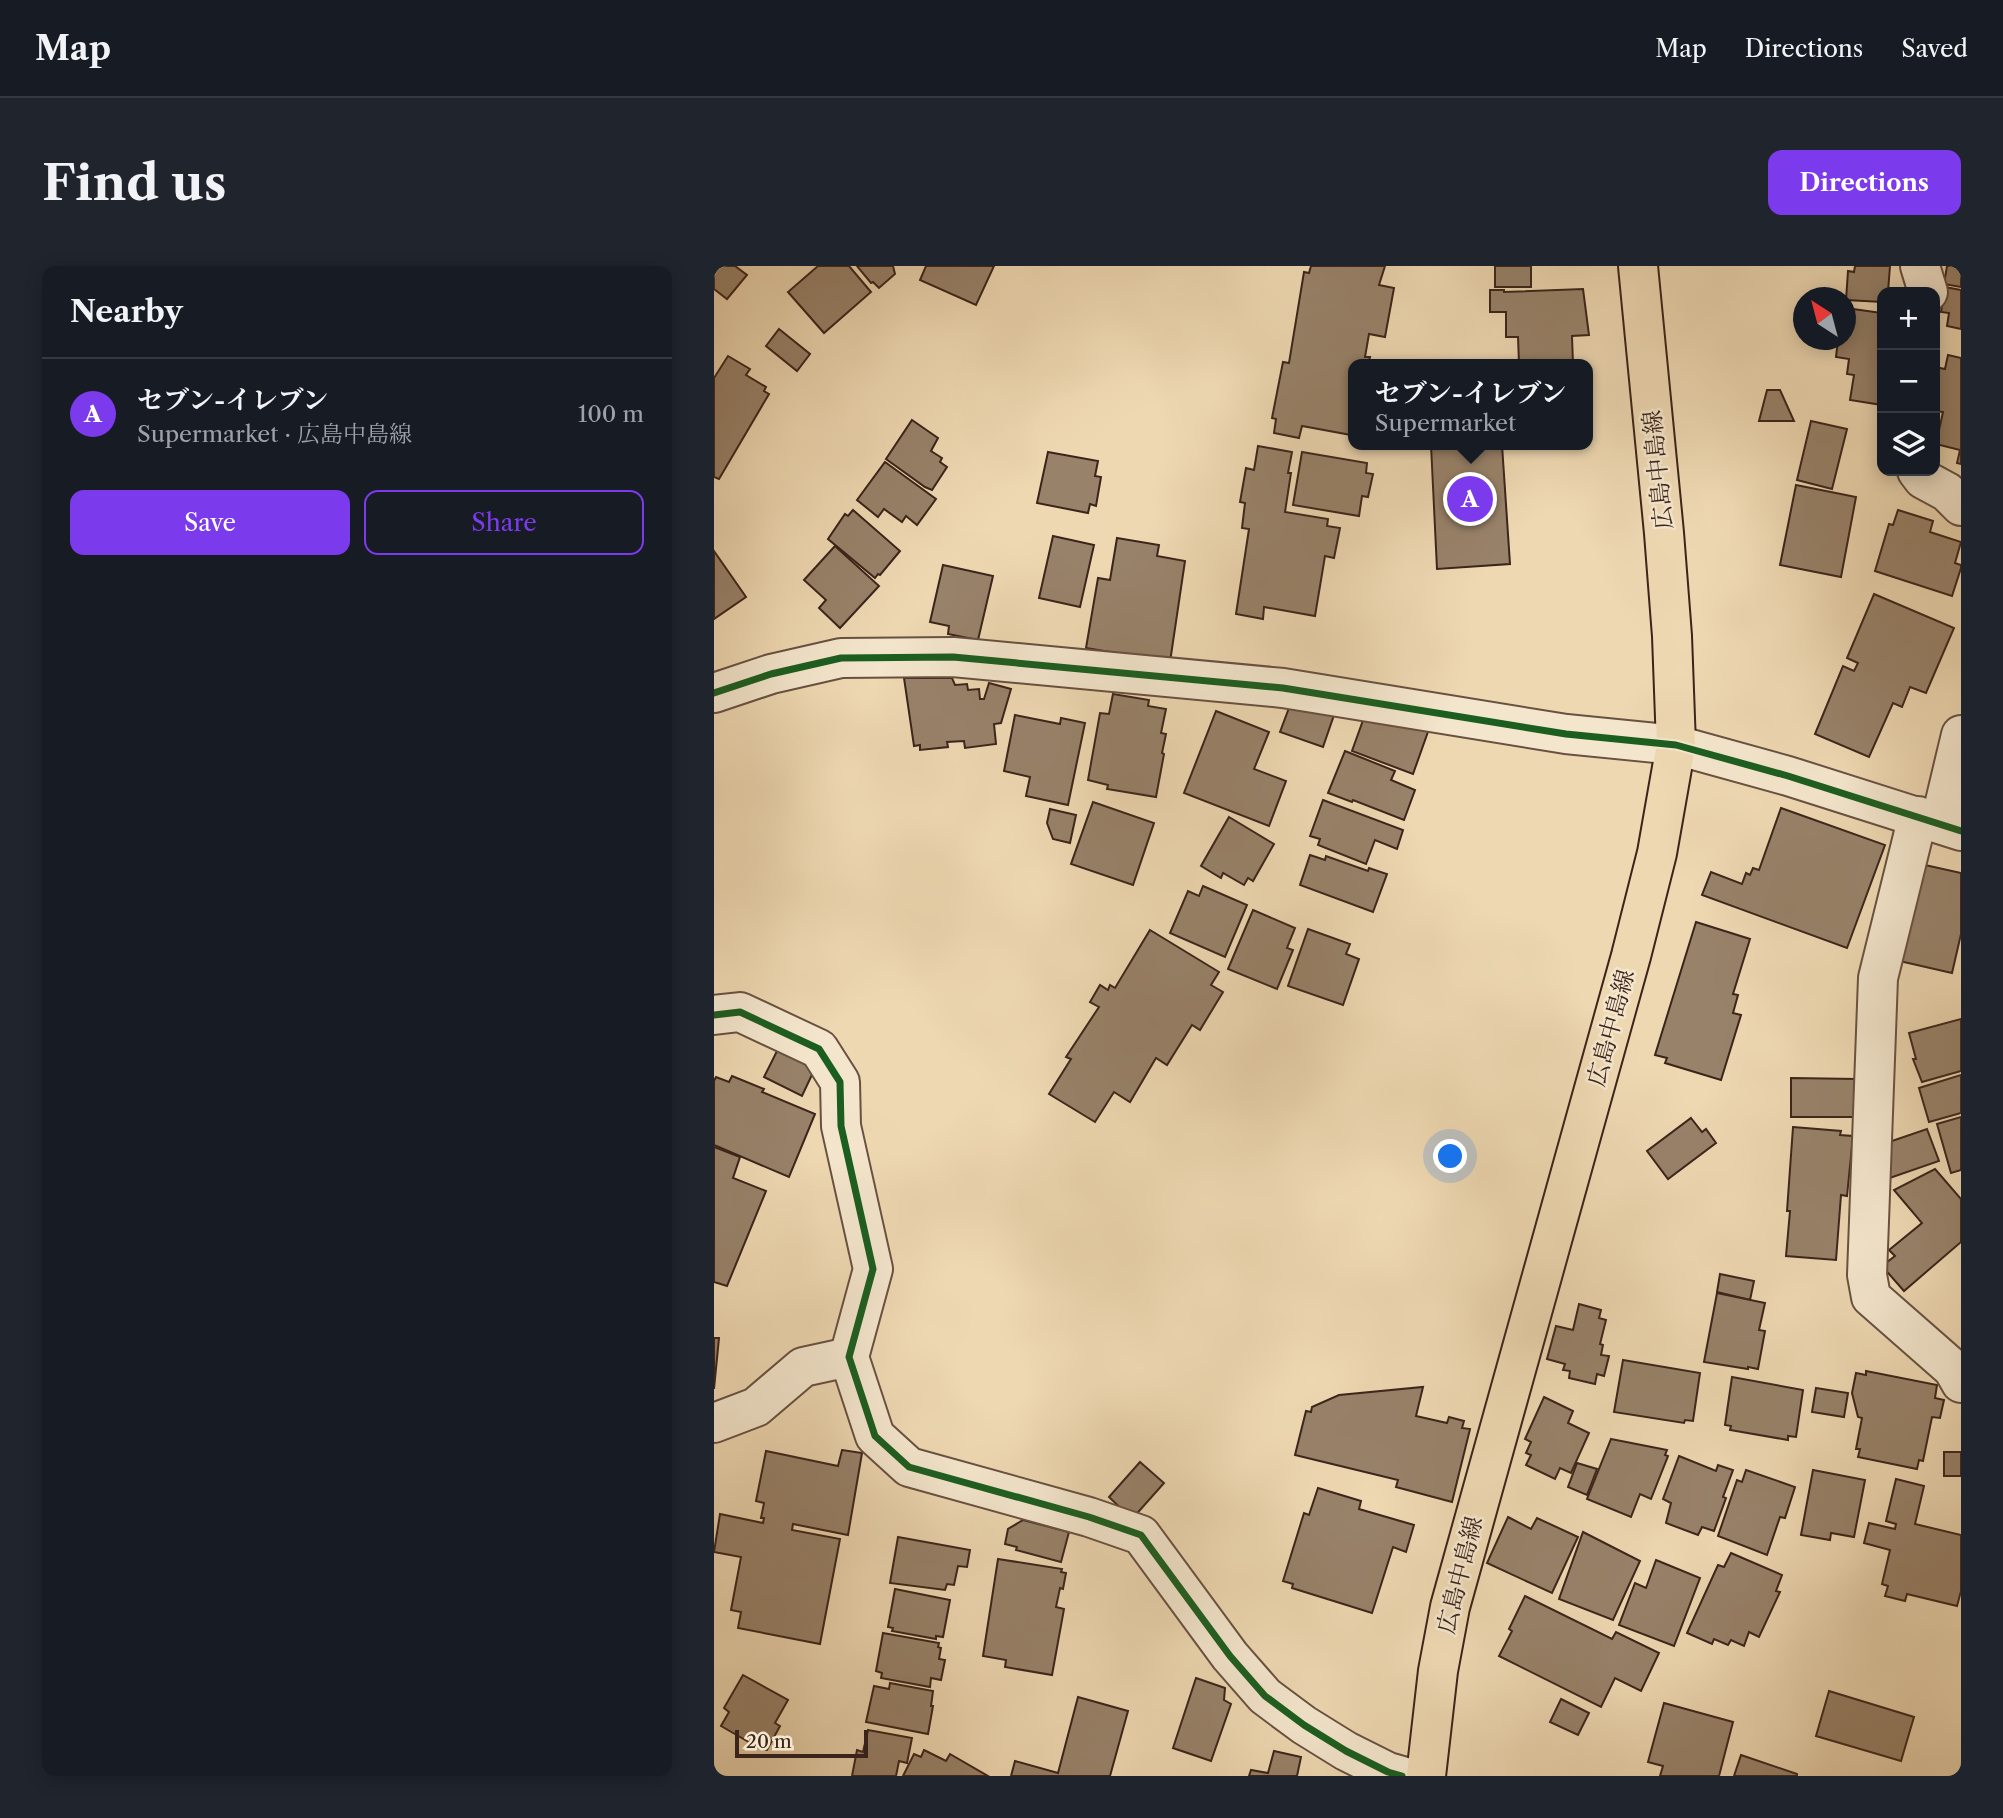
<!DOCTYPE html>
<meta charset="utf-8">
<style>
:root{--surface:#171b24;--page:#20242c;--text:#f1f3f6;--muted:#9ea1a6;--line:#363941;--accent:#7c3aed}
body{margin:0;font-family:"Libre Caslon Text","Noto Serif JP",serif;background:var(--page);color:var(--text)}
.controls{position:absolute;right:21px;top:21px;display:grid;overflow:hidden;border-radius:14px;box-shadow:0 4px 18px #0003}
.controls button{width:63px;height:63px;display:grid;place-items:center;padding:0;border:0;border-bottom:2px solid var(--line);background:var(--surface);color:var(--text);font:35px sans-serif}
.compass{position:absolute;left:1079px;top:21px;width:63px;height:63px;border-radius:50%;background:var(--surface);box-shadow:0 4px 18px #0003;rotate:324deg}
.scale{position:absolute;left:21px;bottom:18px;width:133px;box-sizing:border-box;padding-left:7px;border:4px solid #3b241b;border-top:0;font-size:19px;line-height:24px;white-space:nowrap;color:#3b241b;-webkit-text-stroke:5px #f4e6cd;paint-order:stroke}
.you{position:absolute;left:737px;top:891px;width:24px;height:24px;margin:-18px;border:5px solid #fff;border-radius:50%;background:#1a73e8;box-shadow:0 0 0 10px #1a73e833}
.badge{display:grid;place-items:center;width:46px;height:46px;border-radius:50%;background:var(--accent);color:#fff;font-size:23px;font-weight:700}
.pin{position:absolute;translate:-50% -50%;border:4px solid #fff;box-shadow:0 2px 7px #0006}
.popup{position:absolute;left:634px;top:93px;width:245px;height:91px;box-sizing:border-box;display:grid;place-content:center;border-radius:14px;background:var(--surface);filter:drop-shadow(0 2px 5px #0005);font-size:23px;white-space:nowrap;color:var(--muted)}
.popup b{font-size:26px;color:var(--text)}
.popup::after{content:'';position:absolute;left:50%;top:100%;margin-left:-14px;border:14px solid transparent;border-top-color:var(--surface)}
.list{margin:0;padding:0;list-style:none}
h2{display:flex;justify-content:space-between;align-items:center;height:91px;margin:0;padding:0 28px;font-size:30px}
h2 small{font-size:23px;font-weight:400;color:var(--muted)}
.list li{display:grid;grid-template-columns:46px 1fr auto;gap:21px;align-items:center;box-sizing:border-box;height:112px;padding:0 28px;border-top:2px solid var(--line)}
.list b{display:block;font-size:26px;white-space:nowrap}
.list p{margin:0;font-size:23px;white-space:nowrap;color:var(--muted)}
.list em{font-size:23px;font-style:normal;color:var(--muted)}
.actions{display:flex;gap:14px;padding:21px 28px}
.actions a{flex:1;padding:16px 0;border:2px solid var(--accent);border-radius:14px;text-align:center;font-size:24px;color:var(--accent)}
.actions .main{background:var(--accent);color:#fff}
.icon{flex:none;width:38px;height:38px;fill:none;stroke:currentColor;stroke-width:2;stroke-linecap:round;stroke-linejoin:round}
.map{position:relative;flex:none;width:1247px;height:1510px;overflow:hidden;border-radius:14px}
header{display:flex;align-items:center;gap:42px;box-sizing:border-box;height:98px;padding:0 35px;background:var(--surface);border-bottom:2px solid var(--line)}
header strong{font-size:33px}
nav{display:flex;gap:38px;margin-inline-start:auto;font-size:24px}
.intro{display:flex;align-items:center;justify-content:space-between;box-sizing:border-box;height:168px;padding:0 42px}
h1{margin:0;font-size:49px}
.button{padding:18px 32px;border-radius:14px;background:var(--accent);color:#fff;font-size:24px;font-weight:700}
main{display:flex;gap:42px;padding:0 42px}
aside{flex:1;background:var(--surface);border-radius:14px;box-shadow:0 4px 18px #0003}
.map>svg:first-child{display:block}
</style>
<header>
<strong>Map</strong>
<nav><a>Map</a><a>Directions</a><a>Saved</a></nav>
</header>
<div class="intro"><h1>Find us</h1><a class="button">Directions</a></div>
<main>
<aside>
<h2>Nearby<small></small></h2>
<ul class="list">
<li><span class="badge">A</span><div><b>セブン-イレブン</b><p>Supermarket · 広島中島線</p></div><em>100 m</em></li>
</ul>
<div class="actions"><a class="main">Save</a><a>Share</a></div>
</aside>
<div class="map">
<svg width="1247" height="1510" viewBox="0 0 1247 1510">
<rect width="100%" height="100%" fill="#eed8b2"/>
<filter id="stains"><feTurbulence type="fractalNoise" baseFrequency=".00286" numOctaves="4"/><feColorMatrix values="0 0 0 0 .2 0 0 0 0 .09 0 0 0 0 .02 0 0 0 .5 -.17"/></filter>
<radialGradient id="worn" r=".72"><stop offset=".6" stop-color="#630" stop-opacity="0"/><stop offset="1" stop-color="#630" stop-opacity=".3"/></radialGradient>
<g fill="#98826a" stroke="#3b241b" stroke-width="2">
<path d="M0,0h21l12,9 -20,24 -13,-10z"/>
<path d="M104,0h31l22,26 -47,41 -36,-41z"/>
<path d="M143,0h36l2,8 -16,14 -6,-6 -2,1z"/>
<path d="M212,0h68l-18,39 -56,-25z"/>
<path d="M597,0h74l-6,19 15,3 -9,49 -16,-3 -4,23h5l-2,7h-15l-2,71 -49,-9 -3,12 -25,-5 2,-14 -4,-1 11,-56 6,1 15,-91 5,1z"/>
<rect x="781" y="0" width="36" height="21"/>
<path d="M1141,0h35l-2,26h-6v10l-36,-2 2,-29 6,1z"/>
<path d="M1233,0h14v21l-17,-3z"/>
<path d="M1231,21l16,3v39l-14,-3 2,-13 -8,-1z"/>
<path d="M869,23l6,46 -17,1 1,28h-54l-1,-27h-12v-25h-16v-22h14v2z"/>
<path d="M1132,42l36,5 -2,58h2v34l-32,-5 4,-25 -7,-1 2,-15 -13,-2 2,-17h8z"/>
<path d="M65,63l31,25 -13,17 -31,-25z"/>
<path d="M1234,89l13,3v106l-4,-1 3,-13 -24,-6 7,-32 -8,-1v-44l10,2z"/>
<path d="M14,90l22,13 -4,6 20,12 -2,4 5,3 -50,85 -5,-2v-99z"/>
<path d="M1053,124h13l14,31h-35z"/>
<path d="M198,154l26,18 -7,13 11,7 -2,4 7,5 -15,23 -7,-3 -39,-28z"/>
<path d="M1097,155l36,8 -15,60 -35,-9z"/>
<path d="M717,179h71l8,119 -73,5z"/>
<path d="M544,180l34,6 -4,21h3l-6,39 43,7 -1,7 13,2 -6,30 -9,-2 -10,60 -51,-9 -1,12 -27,-5 13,-85 -7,-1 3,-25 -5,-1 6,-34 8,2z"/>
<path d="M334,186l50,9 -3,15 6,1 -5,29 -6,-2 -2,9 -51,-10z"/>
<path d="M588,186l65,11 -1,10 7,1 -5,23 -6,-1 -3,20 -66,-11z"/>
<path d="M171,196l51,37 -19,26 -11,-9 -4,6 -18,-13 -6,8 -21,-17z"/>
<path d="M1082,219l60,12 -15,80 -61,-12z"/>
<path d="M139,244l47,41 -20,24 -2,-1 -3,4 -47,-39 17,-25 3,2z"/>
<path d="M1184,244l35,11 -3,11 31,10 -6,21 6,2v3l-9,28 -77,-25 14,-47 4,1z"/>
<path d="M339,270l41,9 -14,62 -41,-9z"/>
<path d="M403,272l42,7 -2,11 28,5 -15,101 -84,-14 12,-70 12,2z"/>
<path d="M121,280l44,40 -39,42 -21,-20 7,-8 -22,-20z"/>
<path d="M0,285l32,46 -32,22z"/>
<path d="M229,299l50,11 -15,64 -30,-6 1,-8 -19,-4z"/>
<path d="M1160,328l80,34 -28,65 -16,-6 -8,20 -9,-4 -24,54 -54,-23 28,-68 11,5 4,-8 -11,-5z"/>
<path d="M190,412h48l3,7 12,-1 1,6 11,-1 1,10h4l5,-16 22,6 -10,34 -7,1 2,20 -31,4 -1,-7 -17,1 1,5 -28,3v-5l-6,1z"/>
<path d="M399,428l36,6 -1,6 18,3 -5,24 5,1 -4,19 2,1 -8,43 -49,-8 1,-4 -20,-5 12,-67 9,1z"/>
<path d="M578,434l42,15 -11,32 -43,-15z"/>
<path d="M502,445l53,21 -15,37 32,12 -17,45 -85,-33z"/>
<path d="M652,446l63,17 -16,45 -61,-23z"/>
<path d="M301,449l45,9 1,-6 24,5 -17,82 -42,-9 4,-19 -26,-6z"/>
<path d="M631,485l50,20 -4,9 24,10 -11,30 -51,-20 -1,2 -24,-9z"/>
<path d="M609,534l80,30 -6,19 -22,-9 -9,24 -48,-19 2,-6 -10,-3z"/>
<path d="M379,536l61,21 -21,62 -62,-21z"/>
<path d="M1067,542l104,37 -38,103 -145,-53 9,-23 31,12 4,-11 4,2 3,-7 6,2z"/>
<path d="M336,543l26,6 -6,28 -17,-4 -6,-16z"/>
<path d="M515,551l45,27 -21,37 -5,-3 -4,7 -21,-12 -2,5 -20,-12z"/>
<path d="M596,589l15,5 1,-4 42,15 1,-3 18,6 -14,38 -73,-27z"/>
<path d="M1202,597l45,10v61l-9,39 -57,-13z"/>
<path d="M489,620l44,19 -22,52 -55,-24 18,-42 11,5z"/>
<path d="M539,644l42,18 -8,20 6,2 -16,39 -49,-20z"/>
<path d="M982,656l54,17 -17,55 5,1 -5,18 8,2 -20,65 -56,-17 2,-5 -12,-3z"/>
<path d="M594,663l42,15 -4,10 13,5 -16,46 -55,-19z"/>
<path d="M436,664l69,42 -8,13 12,7 -23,38 -8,-5 -25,40 -11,-7 -26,44 -16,-10 -19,30 -46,-28 22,-35 -5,-2 33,-50 -9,-5 10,-17 8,5 2,-5 5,3z"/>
<path d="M1247,753v52l-39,11 -9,-23h3l-7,-26z"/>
<path d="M67,777l37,19 -16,34 -38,-19z"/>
<path d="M1247,809v38l-32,9 -10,-34z"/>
<path d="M18,810l32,13 -2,3 53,22 -26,63 -75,-32v-64l2,-4 13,5z"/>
<path d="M1077,812l66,1v38h-66z"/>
<path d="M1247,851v53l-10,3 -14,-49z"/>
<path d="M977,852l11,14 4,-3 10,14 -48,36 -21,-28z"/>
<path d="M1079,861l48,4 -1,4 13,1 -6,60 -6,-1 -5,65 -50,-4 4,-45h-3z"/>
<path d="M1213,863l12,32 -58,20 5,-38z"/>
<path d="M0,881l26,10 -7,21 33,13 -39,95 -13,-4z"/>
<path d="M1221,903l26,30v43l-57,49 -22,-25 13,-10 -6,-6 33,-27 -28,-33z"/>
<path d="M1006,1008l34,7 -4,19 -33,-8z"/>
<path d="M1003,1027l48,10 -6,27 6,1 -7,38 -10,-2v2l-44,-7z"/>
<path d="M865,1038l22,6 -2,8 7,2 -6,24 3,1 -2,10 8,1 -5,20 -7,-2 -2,10 -26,-6 1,-7 -7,-1 2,-6 -18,-5 9,-33 17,4z"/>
<path d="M0,1072h5l-5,51z"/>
<path d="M909,1094l77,13 -7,48 -8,-1 -1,3 -70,-11z"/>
<path d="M1152,1105l71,14 -2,13 9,2 -4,18 -8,-1 -9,44 -4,-1 -2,9 -59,-12 2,-8h-4l6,-31 -4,-1 -6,-24 4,-20 10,2z"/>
<path d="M1018,1111l71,13 -7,47 -8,-1v4l-58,-10 1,-4 -6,-1z"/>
<path d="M709,1121l-7,29 31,7 2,-6 15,4 -2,7 8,1 -18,73 -56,-15 2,-7 -103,-25 11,-44 5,1 1,-5 27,-12z"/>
<path d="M1102,1122l32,5 -4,24 -32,-5z"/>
<path d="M830,1131l29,14 -5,12 21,10 -18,40 -11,-5 -5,11 -29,-14 5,-10 -5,-2 5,-11 -6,-3z"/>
<path d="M897,1173l56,11 -2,5 3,1 -17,43 -11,-5 -9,23 -44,-18z"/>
<path d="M128,1184l20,3 -14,82 -55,-11 -1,6 48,9 -20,105 -82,-16 3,-16 -10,-2 10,-53 -27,-5 6,-38 43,9 1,-5h-3l3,-15 -8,-2 10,-50 72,15z"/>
<rect x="1230" y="1186" width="17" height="24"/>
<path d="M965,1190l37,15 2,-6 15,5 -10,27 3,1 -12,33 -12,-4 -4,8 -32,-12 5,-20 -8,-4z"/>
<path d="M426,1196l24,21 -32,36 -23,-22z"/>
<path d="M863,1197l20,6 -10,26 -19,-8z"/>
<path d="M1032,1204l49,17 -10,31 -5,-1 -13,38 -49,-19 19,-56 5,2z"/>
<path d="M1099,1204l52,10 -11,57 -23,-4 -1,7 -29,-5z"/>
<path d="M1182,1213l28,7 -9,38 46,11v56l-4,15 -50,-12 -2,7 -20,-5 3,-10 -6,-2 8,-34 -26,-7 5,-20 26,6 1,-5 -10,-3z"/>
<path d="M604,1222l43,13 -2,8 55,16 -8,27 -13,-5 -21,66 -80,-25 1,-4 -10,-3 21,-68 5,2z"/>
<path d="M794,1251l23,12 6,-11 41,19 -26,56 -65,-30z"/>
<path d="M309,1254l46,12 -8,30 -45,-12 1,-3 -12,-3 3,-15z"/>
<path d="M869,1266l57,29 -27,59 -54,-21z"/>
<path d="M184,1271l72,13 -3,17 -9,-1 -4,19 -7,-1 -2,6 -55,-7z"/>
<path d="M1017,1287l51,22 -6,16 4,1 -21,45 -10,-5 -5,14 -13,-6 -3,5 -14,-6 -2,5 -25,-11 31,-68 6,2z"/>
<path d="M284,1293l64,10 -1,3 5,1 -3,16 -3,-1 -4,19 8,2 -12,66 -47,-8 1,-7 -23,-4z"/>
<path d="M942,1294l44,18 -26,68 -55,-21 16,-42 11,5z"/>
<path d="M181,1323l55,11 -7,37 -7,-1v3l-44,-8 1,-3 -5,-1z"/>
<path d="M811,1330l87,43 4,-7 43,21 -18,38 -26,-13 -14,29 -102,-51 13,-25 -3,-2z"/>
<path d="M169,1367l56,10 -1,4 3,1 -2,11 6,1 -4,20 -10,-2 -1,9 -49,-9 1,-5 -6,-2z"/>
<path d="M29,1409l45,25 -13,23 5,3 -13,24 -6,-1 -40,-23 8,-14 -5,-4z"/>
<path d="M482,1412l29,10 -1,12 7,4 -20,57 -38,-13z"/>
<path d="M176,1417l43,8 -2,15h2l-5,28 -62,-12 8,-36 15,3z"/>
<path d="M1115,1425l85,26 -13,44 -85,-25z"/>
<path d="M364,1431l50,14 -18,65h-99l4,-15 43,12z"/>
<path d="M847,1433l28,14 -11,22 -28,-13z"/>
<path d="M950,1437l69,19 -14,54h-59l3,-10 -15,-4z"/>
<path d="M154,1464l44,8 -5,25 -8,-2 -3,15h-44l5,-26 6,2z"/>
<path d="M210,1484l22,11 4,-7 38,22h-85l11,-22 7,3z"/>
<path d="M560,1485l27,6 -4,19h-48l2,-6 17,3z"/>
<path d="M1027,1489l56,19v2h-63z"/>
</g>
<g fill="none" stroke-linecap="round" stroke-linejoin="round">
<g stroke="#685141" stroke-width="42">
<g id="minor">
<path d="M1206,0l8,26"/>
<path d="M1203,205l6,8 24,13 14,14"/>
<path d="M0,427l57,-19 70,-16 112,-1 330,31 283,46 110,11 112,31 173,55"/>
<path d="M1204,550l-40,162 -11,297 4,22 82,72 8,14"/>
<path d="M1226,557l21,-88"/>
<path d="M0,749l26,-3 79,37 21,33 1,44 32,143 -24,88 26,79 34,31 180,50 52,18 89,121 35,40 39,29 42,26 42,21 14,4"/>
<path d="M0,1157l42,-16 47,-40 46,-10"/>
</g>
</g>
<g stroke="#3b241b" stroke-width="42">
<path id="major" d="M712,1510l12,-105 12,-64 181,-651 26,-103 19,-108 -4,-109 -8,-103 -26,-267"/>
</g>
<use href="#minor" stroke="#f4e6cd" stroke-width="38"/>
<use href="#major" stroke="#eed8b2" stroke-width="38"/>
<g stroke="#f4e6cd" stroke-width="11">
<g id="cycleway">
<path d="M0,427l57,-19 70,-16 112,-1 330,31 283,46 110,11 112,31 173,55"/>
<path d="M0,749l26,-3 79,37 21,33 1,44 32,143 -24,88 26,79 34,31 180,50 52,18 89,121 35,40 39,29 42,26 42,21 14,4"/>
</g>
</g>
<use href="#cycleway" stroke="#1b5e20" stroke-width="7"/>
</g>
<g text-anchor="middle" stroke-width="5" stroke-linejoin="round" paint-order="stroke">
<g font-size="24" fill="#3b241b" stroke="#f4e6cd">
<text transform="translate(944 204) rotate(-96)" y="8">広島中島線</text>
<text transform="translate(897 762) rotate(-75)" y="8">広島中島線</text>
<text transform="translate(746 1309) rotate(-76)" y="8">広島中島線</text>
</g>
</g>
<rect width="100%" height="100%" filter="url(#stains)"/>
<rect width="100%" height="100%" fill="url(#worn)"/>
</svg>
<div class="controls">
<button>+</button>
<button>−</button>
<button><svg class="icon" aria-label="layers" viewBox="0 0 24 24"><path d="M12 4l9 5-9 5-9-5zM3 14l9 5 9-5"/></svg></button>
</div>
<svg class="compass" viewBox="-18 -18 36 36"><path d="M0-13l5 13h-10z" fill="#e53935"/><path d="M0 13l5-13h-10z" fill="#9ea1a6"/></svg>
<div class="scale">20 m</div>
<div class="you"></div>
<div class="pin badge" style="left:756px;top:233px">A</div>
<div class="popup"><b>セブン-イレブン</b>Supermarket</div>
</div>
</main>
